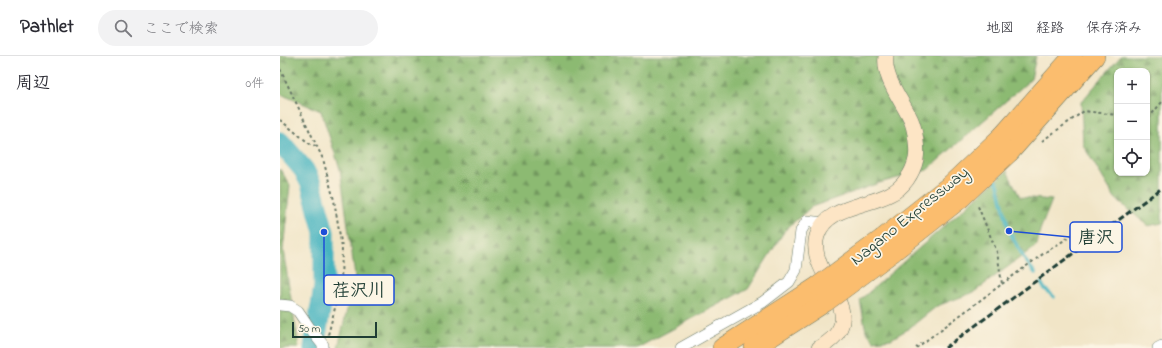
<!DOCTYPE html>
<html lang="ja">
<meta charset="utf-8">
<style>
:root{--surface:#fff;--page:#f2f2f3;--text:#2b2b33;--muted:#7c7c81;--line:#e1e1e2}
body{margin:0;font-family:"Indie Flower","Klee One",sans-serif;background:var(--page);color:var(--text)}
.controls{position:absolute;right:12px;top:12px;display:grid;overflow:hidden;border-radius:8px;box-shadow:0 1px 3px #0004}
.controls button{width:36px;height:36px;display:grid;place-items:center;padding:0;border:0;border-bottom:1px solid var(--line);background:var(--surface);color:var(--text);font:20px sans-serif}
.scale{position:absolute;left:12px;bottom:10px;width:85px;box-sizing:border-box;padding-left:4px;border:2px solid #1f3d34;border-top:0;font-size:11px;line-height:14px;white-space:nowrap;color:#1f3d34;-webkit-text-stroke:3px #fcf5e5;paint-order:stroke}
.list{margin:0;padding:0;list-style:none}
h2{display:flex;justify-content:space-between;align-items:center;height:52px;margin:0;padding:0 16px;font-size:17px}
h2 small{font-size:13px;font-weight:400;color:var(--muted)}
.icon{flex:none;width:22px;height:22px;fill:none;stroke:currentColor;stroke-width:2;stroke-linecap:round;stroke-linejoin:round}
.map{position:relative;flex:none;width:882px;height:292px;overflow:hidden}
header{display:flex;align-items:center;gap:24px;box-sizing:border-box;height:56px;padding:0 20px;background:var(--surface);border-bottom:1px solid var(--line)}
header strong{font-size:19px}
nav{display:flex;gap:22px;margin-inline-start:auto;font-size:14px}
.search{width:280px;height:36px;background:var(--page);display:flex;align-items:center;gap:10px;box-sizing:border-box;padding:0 14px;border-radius:22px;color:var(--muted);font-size:15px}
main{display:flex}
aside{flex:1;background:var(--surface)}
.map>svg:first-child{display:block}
</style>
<header>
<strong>Pathlet</strong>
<div class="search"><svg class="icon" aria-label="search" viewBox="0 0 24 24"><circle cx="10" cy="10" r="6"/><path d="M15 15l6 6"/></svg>ここで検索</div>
<nav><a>地図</a><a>経路</a><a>保存済み</a></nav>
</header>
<main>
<aside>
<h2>周辺<small>0件</small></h2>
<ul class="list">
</ul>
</aside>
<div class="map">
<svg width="882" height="292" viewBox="0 0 882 292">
<defs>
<pattern id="forest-firs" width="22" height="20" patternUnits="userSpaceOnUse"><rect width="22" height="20" fill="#8cba72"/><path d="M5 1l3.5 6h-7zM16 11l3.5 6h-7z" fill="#72985e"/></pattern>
</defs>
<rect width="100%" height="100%" fill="#fcf5e5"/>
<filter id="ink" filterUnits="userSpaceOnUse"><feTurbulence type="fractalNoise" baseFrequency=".025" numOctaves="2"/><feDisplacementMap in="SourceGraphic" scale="8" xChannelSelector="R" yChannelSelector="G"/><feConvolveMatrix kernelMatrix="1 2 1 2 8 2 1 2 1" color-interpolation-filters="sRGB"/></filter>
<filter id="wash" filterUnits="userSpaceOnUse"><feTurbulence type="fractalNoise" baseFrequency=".012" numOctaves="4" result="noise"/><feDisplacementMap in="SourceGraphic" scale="16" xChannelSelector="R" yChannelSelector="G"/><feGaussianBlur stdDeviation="0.9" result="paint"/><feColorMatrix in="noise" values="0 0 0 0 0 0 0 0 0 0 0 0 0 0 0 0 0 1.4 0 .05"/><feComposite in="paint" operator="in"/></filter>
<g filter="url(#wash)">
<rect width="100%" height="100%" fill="#f1e5c7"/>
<g fill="url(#forest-firs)" stroke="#567c53" fill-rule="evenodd">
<path d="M0,0h756l-5,23 -104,91 -48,13 -68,24 -26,23 -37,59 -111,59h-299l17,-72 -15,-107 -19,-58 -41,-17z"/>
<path d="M841,0h41v167l-14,3 -33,-28 -32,-53 -2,-43zM837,15h30v102h-30z"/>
<path d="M0,113l10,16 -7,65 16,98h-19z"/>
<path d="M727,115l13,26 32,3 -12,30 -3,15 -63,47 -37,14 -29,23 -17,10 -17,2 -8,-10 -6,-31z"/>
</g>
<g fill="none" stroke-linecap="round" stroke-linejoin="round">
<g stroke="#46b4c0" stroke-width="3.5">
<path d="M715,124l3,4 11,47 16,29 10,13"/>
<path d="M761,227l3,5 10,9"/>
</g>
<path stroke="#46b4c0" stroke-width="21" d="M0,86l24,28 7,14 13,48v55l-10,61"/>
</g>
</g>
<g filter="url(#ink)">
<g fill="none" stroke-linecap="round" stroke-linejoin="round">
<g stroke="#687867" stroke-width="12">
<g id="street">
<path d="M0,249l10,1 8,5 13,19 12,15v3"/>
<path d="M401,292l82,-46 26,-20 7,-12 5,-39 6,-10 16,2"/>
<path d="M878,292l4,-2"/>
</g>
</g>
<g stroke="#687867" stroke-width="16">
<path id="secondary" d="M539,292c59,-33 -14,-71 -2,-112 9,-30 49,-29 73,-42 13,-6 23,-21 26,-35 2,-10 -1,-30 -5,-39 -9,-20 -28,-41 -25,-64"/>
</g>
<g stroke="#687867" stroke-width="20">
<g id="highway">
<path d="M723,79l70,-79"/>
<path d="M730,96l85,-96"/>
<path d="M603,182l67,-53"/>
<path d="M613,196l66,-52"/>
<path d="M442,292l96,-62"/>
<path d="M474,292l73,-47"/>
</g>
</g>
<g stroke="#687867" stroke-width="2" stroke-dasharray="3 3" stroke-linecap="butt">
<path d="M0,13l43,90 11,41 8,48 -1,37 -13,50"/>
<path d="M867,60l4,-1 11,-13"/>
<path d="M0,64l30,24 6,2"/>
<path d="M762,85l42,-30 33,4"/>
<path d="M722,228l45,-33 37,-23"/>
<path d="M636,292l86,-64 -5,-32 -20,-48"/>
</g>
<use href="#street" stroke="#fff" stroke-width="11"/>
<use href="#secondary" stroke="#fde5c5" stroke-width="15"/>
<use href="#highway" stroke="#fbbd6e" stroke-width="19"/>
<path stroke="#1f3d34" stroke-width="3" stroke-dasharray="6 3" stroke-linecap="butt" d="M665,292l217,-160"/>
<g stroke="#687867" stroke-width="20" stroke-linecap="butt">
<g id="highway-bridge">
<path d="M670,129l53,-50"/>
<path d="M679,144l51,-48"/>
<path d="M538,230l65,-48"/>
<path d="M547,245l66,-49"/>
</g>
</g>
<use href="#highway-bridge" stroke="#fbbd6e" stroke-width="19"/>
</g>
</g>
<g text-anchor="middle" stroke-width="3.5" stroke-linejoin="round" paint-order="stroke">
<g font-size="17" fill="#1f3d34" stroke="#fcf5e5">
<text transform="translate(629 159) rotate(-39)" y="6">Nagano Expressway</text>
</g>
</g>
<path fill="none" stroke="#1d4ed8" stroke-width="1.5" d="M729 175L790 181M44 176L44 234"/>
<g fill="#1d4ed8" stroke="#fcf5e5" stroke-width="1.5">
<circle cx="729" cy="175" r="4"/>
<circle cx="44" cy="176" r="4"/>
</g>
<g fill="#fcf5e5" stroke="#1d4ed8" stroke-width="1.5">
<rect x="790" y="166" width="52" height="30" rx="4"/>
<rect x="44" y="219" width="70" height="30" rx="4"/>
</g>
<g font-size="18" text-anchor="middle" font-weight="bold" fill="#1f3d34">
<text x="816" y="187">唐沢</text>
<text x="79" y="240">荏沢川</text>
</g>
</svg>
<div class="controls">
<button>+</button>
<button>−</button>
<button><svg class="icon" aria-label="locate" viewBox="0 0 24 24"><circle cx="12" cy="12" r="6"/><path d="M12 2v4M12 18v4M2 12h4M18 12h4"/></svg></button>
</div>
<div class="scale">50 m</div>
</div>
</main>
